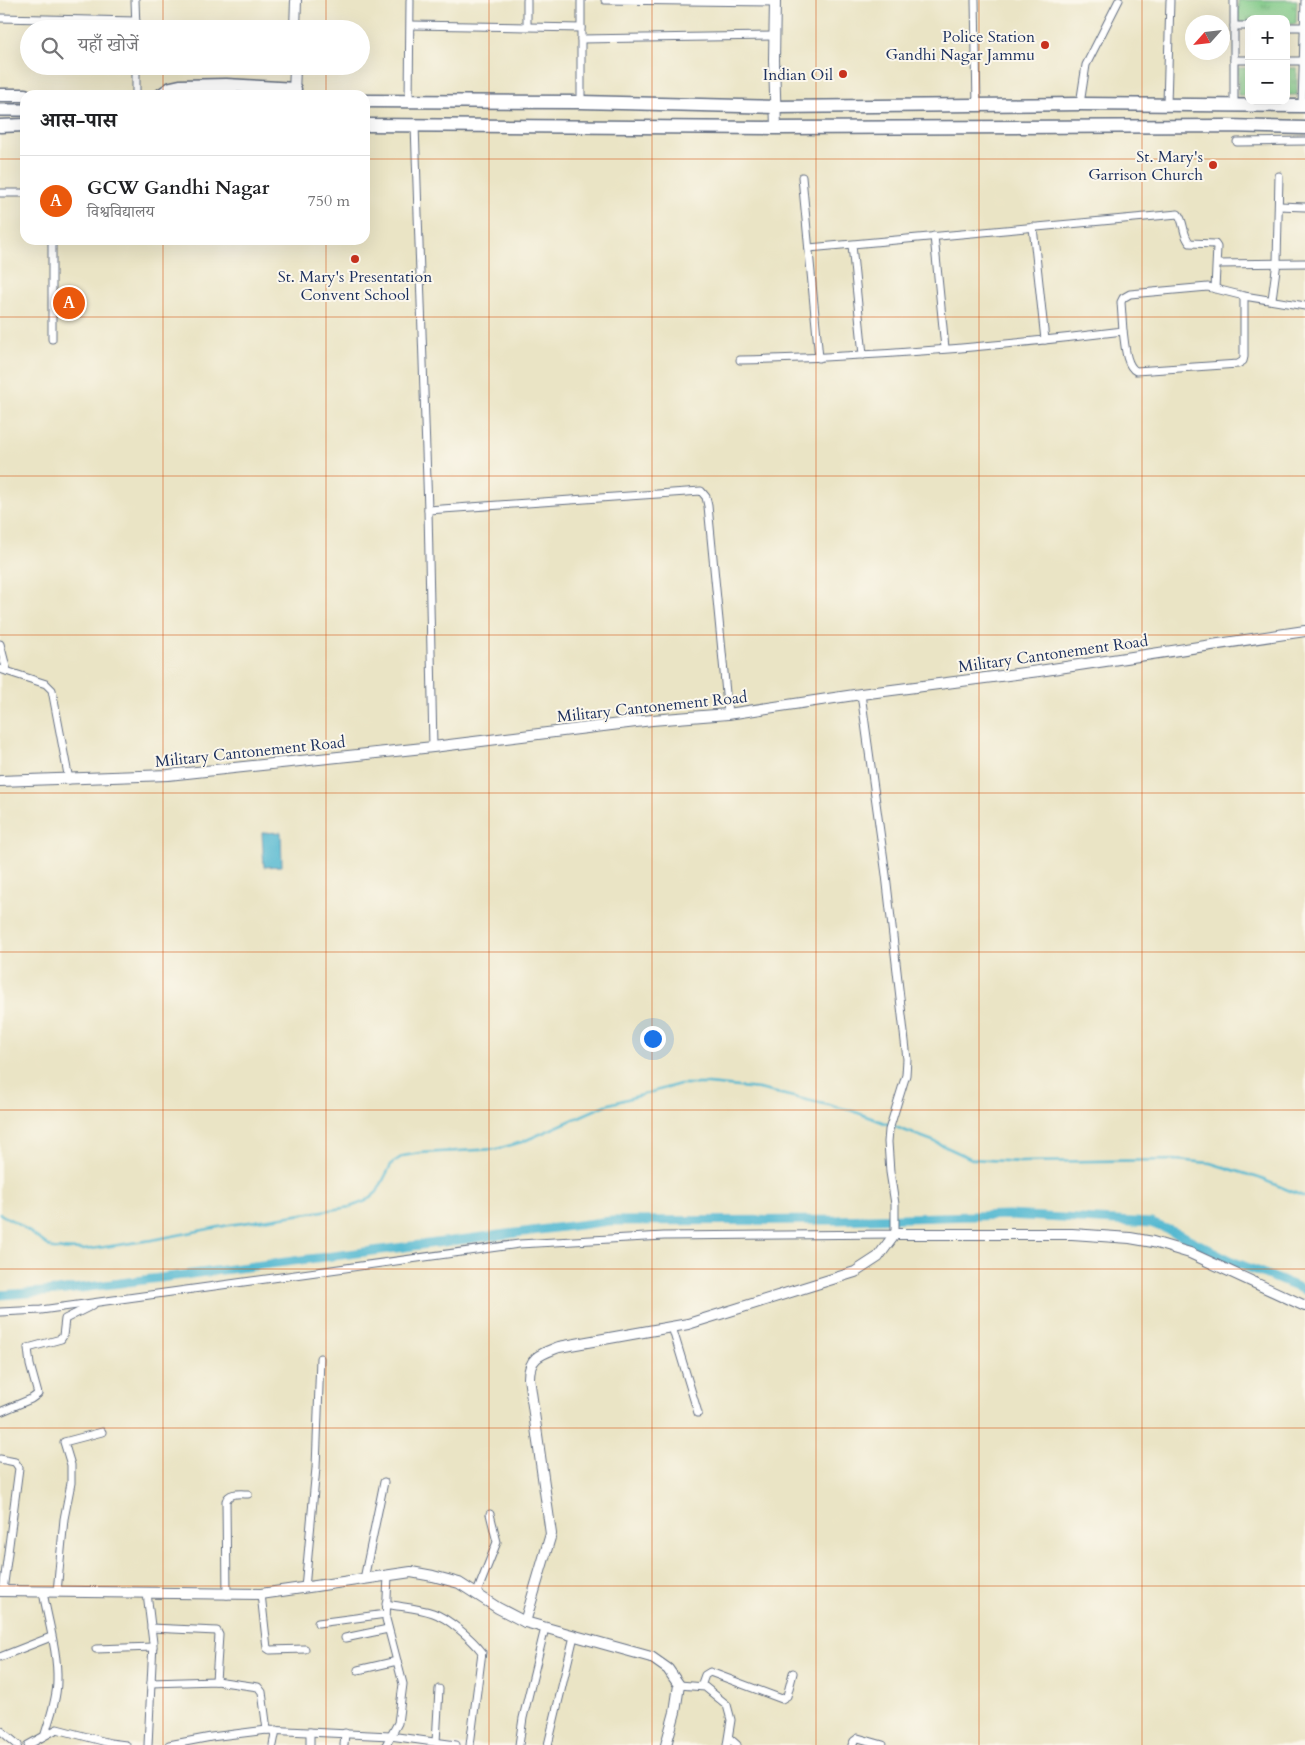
<!DOCTYPE html>
<html lang="hi">
<meta charset="utf-8">
<style>
:root{--surface:#fff;--page:#f2f2f2;--text:#202124;--muted:#757577;--line:#e0e0e0;--accent:#ea580c}
body{margin:0;font-family:Cardo,"Noto Serif Devanagari",serif;background:var(--page);color:var(--text)}
.controls{position:absolute;right:15px;top:15px;display:grid;overflow:hidden;border-radius:10px;box-shadow:0 5px 20px #0002}
.controls button{width:45px;height:45px;display:grid;place-items:center;padding:0;border:0;border-bottom:1px solid var(--line);background:var(--surface);color:var(--text);font:25px sans-serif}
.compass{position:absolute;left:1185px;top:15px;width:45px;height:45px;border-radius:50%;background:var(--surface);box-shadow:0 5px 20px #0002;rotate:243deg}
.you{position:absolute;left:652px;top:1038px;width:18px;height:18px;margin:-12px;border:4px solid #fff;border-radius:50%;background:#1a73e8;box-shadow:0 0 0 8px #1a73e833}
.badge{display:grid;place-items:center;width:32px;height:32px;border-radius:50%;background:var(--accent);color:#fff;font-size:16px;font-weight:700}
.pin{position:absolute;translate:-50% -50%;border:2px solid #fff;box-shadow:0 1px 5px #0006}
.list{margin:0;padding:0;list-style:none}
h2{display:flex;justify-content:space-between;align-items:center;height:65px;margin:0;padding:0 20px;font-size:21px}
h2 small{font-size:16px;font-weight:400;color:var(--muted)}
.list li{display:grid;grid-template-columns:32px 1fr auto;gap:15px;align-items:center;box-sizing:border-box;height:90px;padding:0 20px;border-top:1px solid var(--line)}
.list b{display:block;font-size:19px;white-space:nowrap}
.list p{margin:0;font-size:16px;white-space:nowrap;color:var(--muted)}
.list em{font-size:16px;font-style:normal;color:var(--muted)}
.icon{flex:none;width:28px;height:28px;fill:none;stroke:currentColor;stroke-width:2;stroke-linecap:round;stroke-linejoin:round}
.map{position:relative;flex:none;width:1305px;height:1745px;overflow:hidden}
.search{position:absolute;background:var(--surface);box-shadow:0 5px 20px #0002;left:20px;top:20px;width:350px;height:55px;display:flex;align-items:center;gap:12px;box-sizing:border-box;padding:0 18px;border-radius:28px;color:var(--muted);font-size:19px}
.panel{position:absolute;background:var(--surface);box-shadow:0 5px 20px #0002;left:20px;top:90px;width:350px;height:155px;border-radius:15px}
.map>svg:first-child{display:block}
</style>
<div class="map">
<svg width="1305" height="1745" viewBox="0 0 1305 1745">
<defs>
<pattern id="grass-tufts" width="24" height="20" patternUnits="userSpaceOnUse" patternTransform="scale(1.25)"><rect width="24" height="20" fill="#7fc986"/><path d="M3 7l-1-3M5 7V3M7 7l1-3M15 17l-1-3M17 17v-4M19 17l1-3" fill="none" stroke="#67a471"/></pattern>
</defs>
<rect width="100%" height="100%" fill="#fbf7ec"/>
<filter id="ink" filterUnits="userSpaceOnUse"><feTurbulence type="fractalNoise" baseFrequency=".02" numOctaves="2"/><feDisplacementMap in="SourceGraphic" scale="10" xChannelSelector="R" yChannelSelector="G"/><feConvolveMatrix kernelMatrix="1 2 1 2 8 2 1 2 1" color-interpolation-filters="sRGB"/></filter>
<filter id="wash" filterUnits="userSpaceOnUse"><feTurbulence type="fractalNoise" baseFrequency=".0096" numOctaves="4" result="noise"/><feDisplacementMap in="SourceGraphic" scale="20" xChannelSelector="R" yChannelSelector="G"/><feGaussianBlur stdDeviation="1.12" result="paint"/><feColorMatrix in="noise" values="0 0 0 0 0 0 0 0 0 0 0 0 0 0 0 0 0 1.4 0 .05"/><feComposite in="paint" operator="in"/></filter>
<g filter="url(#wash)">
<rect width="100%" height="100%" fill="#eae4c5"/>
<g fill="url(#grass-tufts)" stroke="#4d7c72">
<path d="M1238,0h59l-1,24h-10v-5h-37v4l-11,-1z"/>
<rect x="1238" y="68" width="11" height="27"/>
<rect x="1286" y="68" width="11" height="27"/>
</g>
<path fill="#51b7d0" stroke="#367397" d="M281,832l1,34 -18,1 -2,-34z"/>
<g fill="none" stroke-linecap="round" stroke-linejoin="round">
<path stroke="#51b7d0" stroke-width="2.5" d="M0,1214l17,9 36,26 31,1 68,-10 77,-15 121,-18 16,-6 11,-9 15,-29 11,-7 17,-3 77,-4 25,-7 84,-37 74,-21h28l51,5 91,21 83,31 39,18 48,3 155,-2 35,3 49,15 46,19"/>
<path stroke="#51b7d0" stroke-width="9" d="M0,1295l57,-4 553,-70 227,-1 171,-5 143,8 28,11 55,28 71,28"/>
</g>
</g>
<g filter="url(#ink)">
<g fill="none" stroke-linecap="round" stroke-linejoin="round">
<g stroke="#636e82" stroke-width="9">
<g id="street">
<path d="M135,0l1,29"/>
<path d="M527,0v26"/>
<path d="M581,0v102"/>
<path d="M605,0l170,2"/>
<path d="M975,0l2,106"/>
<path d="M1234,0v105"/>
<path d="M0,18l136,3"/>
<path d="M411,25l170,3"/>
<path d="M1234,26h15"/>
<path d="M1286,27h19"/>
<path d="M581,39l193,-3"/>
<path d="M1234,60h15"/>
<path d="M1286,61h18"/>
<path d="M136,66v29"/>
<path d="M409,102l1,-102"/>
<path d="M1080,104l6,-39 33,-65"/>
<path d="M1167,104l3,-104"/>
<path d="M1302,106l3,-106"/>
<path d="M415,125l13,385 5,237"/>
<path d="M1237,142l68,-1"/>
<path d="M802,177l17,181"/>
<path d="M0,193h25"/>
<path d="M1279,206l26,1"/>
<path d="M1033,227l12,113"/>
<path d="M934,236l11,112"/>
<path d="M852,245l11,110"/>
<path d="M809,248l369,-34c7,8 4,21 12,29l25,1 2,3 -2,42"/>
<path d="M1217,264l88,-1"/>
<path d="M1272,299l5,-37 2,-86"/>
<path d="M1123,331c2,11 2,34 13,40l102,-7 5,-3 1,-4v-61"/>
<path d="M52,339v-99"/>
<path d="M740,360c128,-3 256,-13 383,-29l-2,-29 2,-4 7,-4 78,-7 36,9 61,10"/>
<path d="M428,510l273,-19 5,6 2,9 20,208"/>
<path d="M0,644l7,27"/>
<path d="M0,669l46,15 6,6 17,90"/>
<path d="M0,1312l41,-2 478,-66 145,-8 231,-2v-30l-5,-32 -2,-30 1,-12 17,-55 1,-16 -21,-184 -25,-181"/>
<path d="M672,1327l26,86"/>
<path d="M0,1412l31,-13 7,-5 -8,-29 -2,-17 33,-9 2,-3 2,-17 28,-14"/>
<path d="M0,1459l15,3 4,6 -16,123"/>
<path d="M364,1579l20,-97"/>
<path d="M305,1588l11,-120 4,-110"/>
<path d="M43,1592c5,29 15,60 14,89 0,18 -7,36 -12,53"/>
<path d="M57,1592l7,-73 7,-36v-18l-7,-23 38,-10"/>
<path d="M147,1593l6,50 -5,102"/>
<path d="M261,1594l6,54 3,2 35,-1"/>
<path d="M227,1595l-1,-94c3,-9 14,-7 22,-7"/>
<path d="M476,1595l21,-53 -7,-28"/>
<path d="M386,1604c15,3 32,4 47,9 15,5 39,26 49,39l-12,93"/>
<path d="M318,1623l68,-9"/>
<path d="M151,1628l66,3 2,4 -3,46"/>
<path d="M345,1638l43,-9"/>
<path d="M96,1649l57,-2"/>
<path d="M0,1657l51,-20"/>
<path d="M358,1670l39,-9"/>
<path d="M151,1683l65,-2 42,6 4,5 5,38"/>
<path d="M679,1685l26,2 22,18 4,15 -4,25"/>
<path d="M701,1686l4,-11 5,-3 72,27 5,-3 6,-23"/>
<path d="M0,1730l18,15"/>
<path d="M310,1732v13"/>
<path d="M729,1738l8,7"/>
<path d="M436,1742l3,-53"/>
<path d="M28,1745l29,-16 53,14 16,2"/>
<path d="M169,1745l42,-8 56,-7 123,6 66,9"/>
<path d="M273,1745l3,-15"/>
<path d="M344,1745l1,-12"/>
<path d="M386,1745l12,-22 5,-39 -17,-65 2,-43"/>
<path d="M519,1745l4,-27 22,-90"/>
<path d="M548,1745l26,-109"/>
<path d="M852,1745l2,-4 4,-3 25,7"/>
</g>
</g>
<g stroke="#636e82" stroke-width="12">
<g id="secondary">
<path d="M775,0l-1,60 2,68"/>
<path d="M295,29l1,-29"/>
<path d="M294,95l1,-29"/>
<path d="M0,781l168,-6 265,-28 219,-27 76,-6 133,-20 178,-23 266,-40"/>
<path d="M0,1591l261,3 150,-22 22,4 26,7 39,25 27,14 126,35 17,12 11,16 -4,27 -9,33"/>
<path d="M525,1622l26,-88 -22,-156c0,-21 12,-24 30,-31l129,-23 167,-52 23,-15 17,-23h177l58,4 23,4 37,11 115,53"/>
</g>
</g>
<g stroke="#636e82" stroke-width="14">
<path id="primary" d="M0,110h25"/>
</g>
<g stroke="#636e82" stroke-width="15">
<g id="highway">
<path d="M0,95h25"/>
<path d="M161,95l10,-7 9,-2 46,-1 69,4"/>
<path d="M365,101l216,1 194,5 305,-3 225,2"/>
<path d="M365,125l411,3 451,-2 78,2"/>
<path d="M0,126l25,-1"/>
</g>
</g>
<use href="#street" stroke="#fff" stroke-width="7"/>
<use href="#secondary" stroke="#fff" stroke-width="10"/>
<use href="#primary" stroke="#fff" stroke-width="11"/>
<use href="#highway" stroke="#fff" stroke-width="12"/>
</g>
</g>
<path fill="none" stroke="#d45514" stroke-width="1" stroke-opacity="0.55" d="M163,0v29M326,0v29M489,0v1745M652,0v1745M816,0v1745M979,0v1745M1142,0v1745M163,66v29M326,66v29M0,159h25M365,159h940M163,240v1505M326,240v1505M0,317h1305M0,476h1305M0,635h1305M0,793h1305M0,952h1305M0,1110h1305M0,1269h1305M0,1428h1305M0,1586h1305"/>
<g fill="#c8321e" stroke="#fbf7ec" stroke-width="2">
<circle cx="1045" cy="45" r="5"/>
<circle cx="843" cy="74" r="5"/>
<circle cx="1213" cy="165" r="5"/>
<circle cx="355" cy="259" r="5"/>
</g>
<g text-anchor="middle" stroke-width="4" stroke-linejoin="round" paint-order="stroke">
<g font-size="16" fill="#1b2f5e" stroke="#fbf7ec" text-anchor="end">
<text x="1035" y="42">Police Station<tspan x="1035" dy="18">Gandhi Nagar Jammu</tspan></text>
<text x="833" y="80">Indian Oil</text>
<text x="1203" y="162">St. Mary's<tspan x="1203" dy="18">Garrison Church</tspan></text>
<text x="355" y="282" text-anchor="middle">St. Mary's Presentation<tspan x="355" dy="18">Convent School</tspan></text>
</g>
<g font-size="16" fill="#1b2f5e" stroke="#fbf7ec">
<text transform="translate(1053 653) rotate(-8)" y="6">Military Cantonement Road</text>
<text transform="translate(652 706) rotate(-6)" y="6">Military Cantonement Road</text>
<text transform="translate(250 751) rotate(-6)" y="6">Military Cantonement Road</text>
</g>
</g>
</svg>
<div class="controls">
<button>+</button>
<button>−</button>
</div>
<svg class="compass" viewBox="-18 -18 36 36"><path d="M0-13l5 13h-10z" fill="#e53935"/><path d="M0 13l5-13h-10z" fill="#757577"/></svg>
<div class="you"></div>
<div class="pin badge" style="left:69px;top:303px">A</div>
<div class="search"><svg class="icon" aria-label="search" viewBox="0 0 24 24"><circle cx="10" cy="10" r="6"/><path d="M15 15l6 6"/></svg>यहाँ खोजें</div>
<section class="panel">
<h2>आस-पास<small></small></h2>
<ul class="list">
<li><span class="badge">A</span><div><b>GCW Gandhi Nagar</b><p>विश्वविद्यालय</p></div><em>750 m</em></li>
</ul>
</section>
</div>
